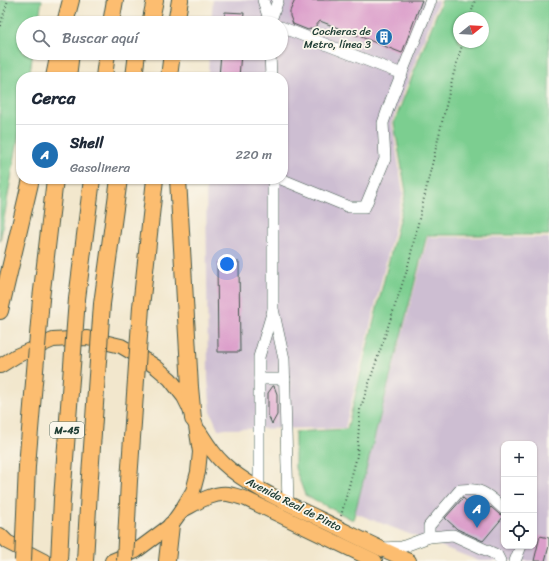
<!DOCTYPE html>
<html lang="es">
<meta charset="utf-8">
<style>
:root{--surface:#fff;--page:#f6f6f7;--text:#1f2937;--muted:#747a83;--line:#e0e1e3;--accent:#1f6fb2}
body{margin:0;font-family:Sriracha,sans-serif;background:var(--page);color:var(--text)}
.controls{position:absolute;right:12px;bottom:12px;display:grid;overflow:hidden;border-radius:8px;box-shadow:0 1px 3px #0004}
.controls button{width:36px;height:36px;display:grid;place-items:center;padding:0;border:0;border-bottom:1px solid var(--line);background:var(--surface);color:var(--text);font:20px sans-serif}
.compass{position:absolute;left:453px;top:12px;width:36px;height:36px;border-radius:50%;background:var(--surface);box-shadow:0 1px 3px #0004;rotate:72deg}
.you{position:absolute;left:227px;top:264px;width:14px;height:14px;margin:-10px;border:3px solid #fff;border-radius:50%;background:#1a73e8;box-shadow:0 0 0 6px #1a73e833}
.badge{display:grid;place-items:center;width:26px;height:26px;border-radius:50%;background:var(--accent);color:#fff;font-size:13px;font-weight:700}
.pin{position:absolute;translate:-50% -33px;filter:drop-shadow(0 1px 2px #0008)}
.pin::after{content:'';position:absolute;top:21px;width:14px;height:12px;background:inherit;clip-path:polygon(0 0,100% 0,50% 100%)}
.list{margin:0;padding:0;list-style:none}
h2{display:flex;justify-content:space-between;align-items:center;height:52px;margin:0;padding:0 16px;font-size:17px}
h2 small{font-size:13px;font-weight:400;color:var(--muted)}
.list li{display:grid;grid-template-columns:26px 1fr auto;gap:12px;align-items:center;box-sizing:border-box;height:60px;padding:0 16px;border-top:1px solid var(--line)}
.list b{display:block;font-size:15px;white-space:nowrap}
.list p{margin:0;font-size:13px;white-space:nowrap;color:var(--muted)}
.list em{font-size:13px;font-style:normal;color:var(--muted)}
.icon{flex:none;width:22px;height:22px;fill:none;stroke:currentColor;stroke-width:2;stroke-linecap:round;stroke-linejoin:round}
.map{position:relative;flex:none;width:549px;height:561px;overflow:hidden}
.search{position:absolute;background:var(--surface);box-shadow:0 1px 3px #0004;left:16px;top:16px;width:272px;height:44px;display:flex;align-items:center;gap:10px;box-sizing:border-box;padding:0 14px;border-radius:22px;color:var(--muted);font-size:15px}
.panel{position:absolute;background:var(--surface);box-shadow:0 1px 3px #0004;left:16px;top:72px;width:272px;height:112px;border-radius:16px}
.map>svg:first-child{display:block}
</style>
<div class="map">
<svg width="549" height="561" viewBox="0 0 549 561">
<rect width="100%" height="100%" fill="#fbf7ec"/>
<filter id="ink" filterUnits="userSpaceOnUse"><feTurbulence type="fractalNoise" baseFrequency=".025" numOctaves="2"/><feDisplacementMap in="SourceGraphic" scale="8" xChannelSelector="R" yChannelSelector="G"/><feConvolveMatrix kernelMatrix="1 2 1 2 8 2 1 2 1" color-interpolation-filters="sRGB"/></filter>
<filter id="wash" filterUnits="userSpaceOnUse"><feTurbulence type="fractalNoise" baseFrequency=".012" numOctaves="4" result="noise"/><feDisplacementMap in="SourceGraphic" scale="16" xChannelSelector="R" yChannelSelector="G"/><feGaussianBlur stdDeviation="0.9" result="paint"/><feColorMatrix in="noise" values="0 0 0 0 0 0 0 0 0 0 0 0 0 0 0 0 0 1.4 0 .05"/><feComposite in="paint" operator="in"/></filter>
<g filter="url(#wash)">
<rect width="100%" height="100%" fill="#f2e7cd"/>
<g fill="#cdbed2" fill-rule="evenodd">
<path d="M213,0h226l-47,122 11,71 -58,235 -127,1 -7,-16 -3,-33 -2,-201h77v-102h-75l1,-24h72v-30h-70z"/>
<path d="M428,237l121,1v323h-70l-124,-48zM504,444h30v102h-30z"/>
</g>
<g fill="#7bce90" stroke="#4d8662" fill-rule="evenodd">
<path d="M0,0h42l-4,23h-15v30h10l-4,24h-8v45l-21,119z"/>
<path d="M442,0h107v235h-122l-74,285 -48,-25 -10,-27v-36l52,-3 59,-237 -12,-69zM459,18h24v24h-24z"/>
</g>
<g id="blocks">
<g fill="#db9eca">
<path d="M295,0h127l-20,53 -82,-32 -5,6 -7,3 -15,-6 -3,-8v-5z"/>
<path d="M225,12l19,1 -1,10h-19z"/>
<path d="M221,53h20l-2,24h-20z"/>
<path d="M217,262h22l1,90h-22z"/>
<path d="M273,386h1l3,8v21l-5,9 -4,-9v-22z"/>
<path d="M463,498l19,17 4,-5 1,1 4,-4 8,7 5,2 -21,25 -26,-12 -12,-11z"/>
<path d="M540,536l9,2v8l-4,15h-11z"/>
</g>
</g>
</g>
<g filter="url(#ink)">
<use href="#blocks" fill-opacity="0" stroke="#3f564b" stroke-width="1"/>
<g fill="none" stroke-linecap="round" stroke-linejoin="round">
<g stroke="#3f564b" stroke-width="12">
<g id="minor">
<path d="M263,0l7,23"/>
<path d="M270,23l8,-23"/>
<path d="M281,27l121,47"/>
<path d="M270,53l1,24"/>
<path d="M273,179v130l11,50 4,144"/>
<path d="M281,179l68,28h16l20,-48 -2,-36 8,-23 40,-100"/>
<path d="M259,379h26"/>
<path d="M259,488v-131l14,-47"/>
<path d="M429,537v-11l31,-36c22,-3 28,5 44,19"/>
<path d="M381,548l21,-1 27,-10 24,-2 44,20 3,6"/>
<path d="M515,561l6,-15"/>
</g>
</g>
<g stroke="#3f564b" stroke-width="16">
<g id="major">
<path d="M0,366l16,-10 37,-16 34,-2 34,8 29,17 6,4 14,12 14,18 5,10 7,19 4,26 -2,20 -5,19 -12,20 -10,14 -35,26 -24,10"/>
<path d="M199,431c7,11 14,23 24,32 24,23 64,40 95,55 30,14 60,30 91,43"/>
<path d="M181,511c14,-7 31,-19 47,-17 6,1 12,3 18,5l129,62"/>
<path d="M0,535l7,7 37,19"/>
</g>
</g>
<g stroke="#3f564b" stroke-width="18">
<g id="highway">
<path d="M65,23l6,-23"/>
<path d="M111,23l4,-23"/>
<path d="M149,23l2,-4 4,-19"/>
<path d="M176,23l4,-23"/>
<path d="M54,77l5,-24"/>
<path d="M68,77l3,-24"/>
<path d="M104,77l3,-24"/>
<path d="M134,77l3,-24"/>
<path d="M169,77l3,-24"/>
<path d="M178,179l12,208 3,32"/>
<path d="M41,299l14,-120"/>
<path d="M77,299l15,-120"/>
<path d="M102,304l17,-125"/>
<path d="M141,307l14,-128"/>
<path d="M0,311l31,-132"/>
<path d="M167,561l4,-36"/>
</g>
</g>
<g stroke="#3f564b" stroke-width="2" stroke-dasharray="1 3" stroke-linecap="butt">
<path d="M470,18l5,-18"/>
<path d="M0,26l8,-26"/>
<path d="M341,516l16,-60 3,-46 47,-140 46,-194 10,-34"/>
</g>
<use href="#minor" stroke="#fff" stroke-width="11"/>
<use href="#major" stroke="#fcbd6f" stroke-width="14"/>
<use href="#highway" stroke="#fcbd6f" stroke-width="16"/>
<g stroke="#3f564b" stroke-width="18" stroke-linecap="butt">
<g id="highway-bridge">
<path d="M23,561l4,-95 14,-167"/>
<path d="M59,561l3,-62 15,-200"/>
<path d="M85,561l4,-71 13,-186"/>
<path d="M125,561l4,-80 12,-174"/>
</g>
</g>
<use href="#highway-bridge" stroke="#fcbd6f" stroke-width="16"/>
</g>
</g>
<defs>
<g id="building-disc" transform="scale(0.9)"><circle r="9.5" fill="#1f6fb2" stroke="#fbf7ec"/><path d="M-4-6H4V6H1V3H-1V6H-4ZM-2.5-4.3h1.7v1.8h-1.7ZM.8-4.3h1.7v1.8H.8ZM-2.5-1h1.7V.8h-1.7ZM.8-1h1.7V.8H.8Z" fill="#fff"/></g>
</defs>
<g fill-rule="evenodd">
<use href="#building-disc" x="384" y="37"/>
</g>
<g text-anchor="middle" stroke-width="3.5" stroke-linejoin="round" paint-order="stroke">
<rect fill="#fbf7ec" stroke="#61756b" stroke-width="1" x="50" y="422" width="34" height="16" rx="3"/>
<g font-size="10" font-weight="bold" fill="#1f3d34">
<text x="67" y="434">M-45</text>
</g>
<g font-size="11" fill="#1f3d34" stroke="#fbf7ec" text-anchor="end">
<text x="371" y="35">Cocheras de<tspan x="371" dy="13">Metro, línea 3</tspan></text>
</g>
<g font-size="11" fill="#1f3d34" stroke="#fbf7ec">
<text transform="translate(294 504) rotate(27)" y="4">Avenida Real de Pinto</text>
</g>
</g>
</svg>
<div class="controls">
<button>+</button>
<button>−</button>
<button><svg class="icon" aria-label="locate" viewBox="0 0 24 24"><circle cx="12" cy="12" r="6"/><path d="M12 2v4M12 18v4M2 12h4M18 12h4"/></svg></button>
</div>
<svg class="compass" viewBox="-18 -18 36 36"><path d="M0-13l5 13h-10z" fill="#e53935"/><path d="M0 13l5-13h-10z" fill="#747a83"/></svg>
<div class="you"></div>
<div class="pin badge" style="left:477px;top:528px">A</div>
<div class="search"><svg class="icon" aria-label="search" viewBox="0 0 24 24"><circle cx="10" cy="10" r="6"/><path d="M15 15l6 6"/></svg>Buscar aquí</div>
<section class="panel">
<h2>Cerca<small></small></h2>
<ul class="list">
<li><span class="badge">A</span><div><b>Shell</b><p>Gasolinera</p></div><em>220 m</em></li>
</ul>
</section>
</div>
